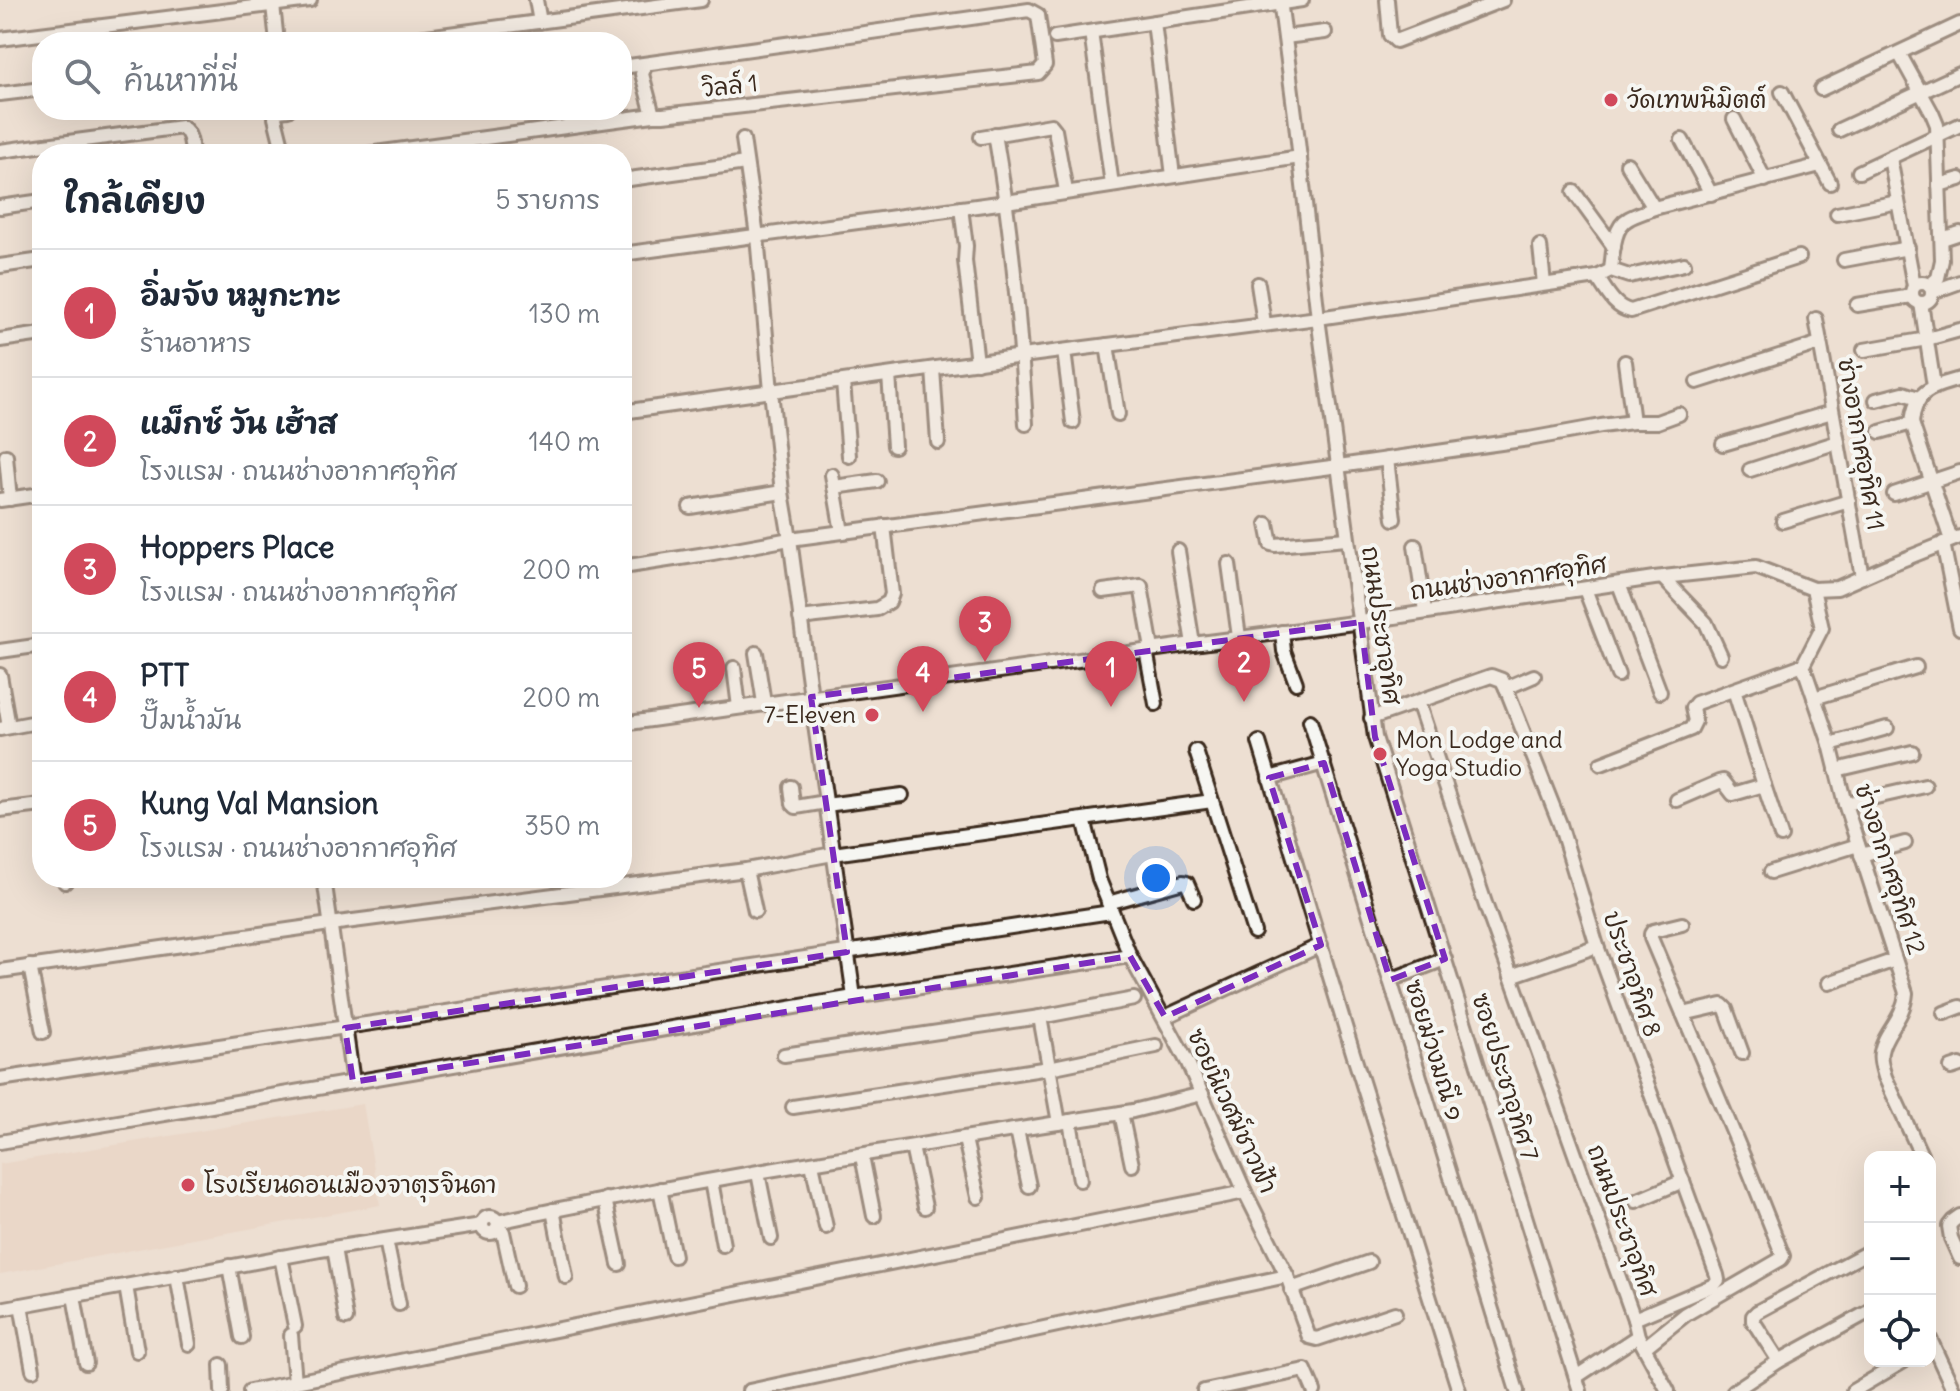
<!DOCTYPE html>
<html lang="th">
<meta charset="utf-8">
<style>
:root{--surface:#fff;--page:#f2f2f3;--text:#1f2937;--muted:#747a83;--line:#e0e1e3;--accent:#d1495b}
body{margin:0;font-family:Delius,"Playpen Sans Thai",sans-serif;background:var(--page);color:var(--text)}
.controls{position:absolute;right:24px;bottom:24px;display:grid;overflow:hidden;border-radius:16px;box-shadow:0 8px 32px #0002}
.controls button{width:72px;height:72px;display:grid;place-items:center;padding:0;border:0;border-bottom:2px solid var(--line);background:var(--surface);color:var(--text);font:40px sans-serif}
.you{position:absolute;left:1156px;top:878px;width:28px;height:28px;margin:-20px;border:6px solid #fff;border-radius:50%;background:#1a73e8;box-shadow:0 0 0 12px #1a73e833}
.badge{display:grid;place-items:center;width:52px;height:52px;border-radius:50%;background:var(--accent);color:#fff;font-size:26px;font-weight:700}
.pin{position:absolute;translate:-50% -66px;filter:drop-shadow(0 2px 4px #0008)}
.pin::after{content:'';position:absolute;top:42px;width:28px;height:24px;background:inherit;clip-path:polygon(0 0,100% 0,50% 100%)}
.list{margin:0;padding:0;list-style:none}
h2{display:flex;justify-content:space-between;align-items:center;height:104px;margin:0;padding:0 32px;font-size:34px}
h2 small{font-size:26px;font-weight:400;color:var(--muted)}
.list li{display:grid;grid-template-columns:52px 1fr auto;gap:24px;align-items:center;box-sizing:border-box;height:128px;padding:0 32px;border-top:2px solid var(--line)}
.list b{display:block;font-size:30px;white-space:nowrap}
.list p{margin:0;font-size:26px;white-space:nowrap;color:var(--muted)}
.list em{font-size:26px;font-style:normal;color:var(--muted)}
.icon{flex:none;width:44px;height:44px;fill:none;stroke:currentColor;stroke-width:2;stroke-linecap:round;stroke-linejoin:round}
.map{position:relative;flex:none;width:1960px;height:1391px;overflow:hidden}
.search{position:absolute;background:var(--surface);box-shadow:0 8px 32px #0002;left:32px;top:32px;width:600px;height:88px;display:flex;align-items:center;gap:20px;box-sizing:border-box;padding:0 28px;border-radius:32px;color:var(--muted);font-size:30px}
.panel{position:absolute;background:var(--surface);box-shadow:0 8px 32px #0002;left:32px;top:144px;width:600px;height:744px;border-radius:32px}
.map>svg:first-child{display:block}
</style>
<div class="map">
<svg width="1960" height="1391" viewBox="0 0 1960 1391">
<rect width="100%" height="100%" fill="#eddfd2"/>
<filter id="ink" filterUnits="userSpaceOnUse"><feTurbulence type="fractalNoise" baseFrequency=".0125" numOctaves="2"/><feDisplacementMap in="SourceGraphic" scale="16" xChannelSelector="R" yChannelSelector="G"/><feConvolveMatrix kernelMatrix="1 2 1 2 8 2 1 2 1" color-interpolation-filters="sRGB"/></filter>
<g filter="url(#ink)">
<path fill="#e6cebc" d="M363,1104l17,101 -380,69v-110z"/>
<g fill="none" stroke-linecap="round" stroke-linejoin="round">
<g stroke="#3b2a1e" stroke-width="18">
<g id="minor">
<path d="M536,0l4,22"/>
<path d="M1280,0l15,115 23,203 57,419 205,654"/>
<path d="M1387,0l3,35 6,6 107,-41"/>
<path d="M273,5l4,37"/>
<path d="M1154,22l19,154"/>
<path d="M1091,32l21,153"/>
<path d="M1055,37l247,-37"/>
<path d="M1285,37l40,-5"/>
<path d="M0,39l310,-39"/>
<path d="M389,42l312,-42"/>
<path d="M1899,53l33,60 5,12 5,135 -4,18 -9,8"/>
<path d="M646,64l-4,10 11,41"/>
<path d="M1821,89l139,-65"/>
<path d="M1782,92l48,91"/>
<path d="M0,94l42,-5"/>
<path d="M1734,119l31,61"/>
<path d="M1839,130l121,-56"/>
<path d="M995,134c17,96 25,194 31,290"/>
<path d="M981,137l70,-12 4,5 11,61"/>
<path d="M743,139l14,97 14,155 11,101 8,47 21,158 43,300"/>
<path d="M1682,140l29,54"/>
<path d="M0,151l182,-24c9,6 9,17 10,27"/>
<path d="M284,154l-9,-36 1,-4 3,-3 9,-1"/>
<path d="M368,154l285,-39h10l375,-42 7,-8 -7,-50 -9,-5 -407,57"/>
<path d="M1890,158l24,128"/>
<path d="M1627,164l27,44"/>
<path d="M1859,172l101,-47"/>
<path d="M622,180l124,-17"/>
<path d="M1939,185l21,-6"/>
<path d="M1574,192l40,55"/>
<path d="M0,207l42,-6"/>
<path d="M961,208l5,38 -1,15 12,102"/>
<path d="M1837,214l61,-12"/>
<path d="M1942,239l18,-6"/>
<path d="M1540,246l4,38"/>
<path d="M622,254l384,-52 294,-45"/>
<path d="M1844,260l64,-12"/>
<path d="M0,266l42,-6"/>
<path d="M1611,270c2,-16 2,-43 17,-51 8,-5 18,-7 26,-11l166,-43"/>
<path d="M1597,277c9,13 17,31 34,34l168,-54"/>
<circle cx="1922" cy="293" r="10"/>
<path d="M1258,284l6,39"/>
<path d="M1932,292l28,-10"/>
<path d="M1921,303l13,83"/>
<path d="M1857,305l55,-9"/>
<path d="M1816,319l46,258"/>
<path d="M0,340l42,-6"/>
<path d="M1107,345l11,69"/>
<path d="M1864,350l63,-11 33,-9"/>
<path d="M1064,351l9,71"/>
<path d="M1625,362l8,60"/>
<path d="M933,369l5,73"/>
<path d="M889,375l5,71"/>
<path d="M843,382l6,74"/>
<path d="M1697,382l123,-39"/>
<path d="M1876,400l27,-7 15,5"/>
<path d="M622,412l400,-56 296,-38 279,-41 14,-7 18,6 55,-12"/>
<path d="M1912,423c3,-33 19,-36 48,-44"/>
<path d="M1880,432l32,-9 39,117"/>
<path d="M1723,444l109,-32"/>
<path d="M6,456l4,43"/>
<path d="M1387,459l7,60"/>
<path d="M1750,470l88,-28"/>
<path d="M832,475l10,57"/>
<path d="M834,487l43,-6"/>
<path d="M1894,494l66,-22"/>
<path d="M0,500l42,-6"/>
<path d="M690,507l92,-15"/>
<path d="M1783,521l66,-20"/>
<path d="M1267,524l4,20 4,1 72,-6"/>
<path d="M1943,543l17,85"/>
<path d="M1415,546l10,65"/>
<path d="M1178,551l15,93"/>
<path d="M1229,564l10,73"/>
<path d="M622,567l91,-14 77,-14 549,-73 190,-27 72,-13 32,-4h24l22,-8"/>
<path d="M1663,578l43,45 15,33"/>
<path d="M1619,584l41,108"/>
<path d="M1585,589l33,86"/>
<path d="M1813,589l9,39 -19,37 27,79 15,60 61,189c-2,26 -22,39 -25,59 -2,9 2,17 4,25l37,80"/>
<path d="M1103,591l38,-5 11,63"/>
<path d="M800,618l77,-9 12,-7 3,-8 -8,-68"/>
<path d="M1282,632l2,19 12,32"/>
<path d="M1146,650l10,54"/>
<path d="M0,651l42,-6"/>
<path d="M756,653l8,50"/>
<path d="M734,668l5,39"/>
<path d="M0,675l9,52"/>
<path d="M1506,688l28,-12"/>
<path d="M1814,698l102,-31"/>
<path d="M1418,702l68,204 148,413 4,17 30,55"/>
<path d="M1371,718l120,-42 11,4 4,8 54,136 37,122 120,329 1,5 -4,5 -80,34"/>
<path d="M1310,721l207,670"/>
<path d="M622,724l571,-80 168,-22 293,-44 102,-11 57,22 24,-1 50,-22 73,-29"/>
<path d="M0,729l42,-8"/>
<path d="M1259,742l94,311 106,338"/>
<path d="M1830,744l57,-16"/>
<path d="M1196,751l58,181"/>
<path d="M1601,764l90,-35 4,-8 -3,-13 4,-5 107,-38"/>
<path d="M1836,770l76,-18"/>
<path d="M1269,778l55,-15"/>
<path d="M1764,785l17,51"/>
<path d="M791,787l2,17 3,3 30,-5"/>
<path d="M1677,800l42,-18 4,-1 10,13 31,-9 -30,-95"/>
<path d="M1845,804l80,-18"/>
<path d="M826,805l76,-10"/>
<path d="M0,810l42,-5"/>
<path d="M1084,819l15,60 31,77 58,107 57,129 42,84 22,61 8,2 78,-26"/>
<path d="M1861,855l44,-12"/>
<path d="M746,870l9,41"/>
<path d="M1771,872l87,-27"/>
<path d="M64,878l1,4"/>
<path d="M324,878l29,204"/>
<path d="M1108,903l75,-21 4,1 7,16"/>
<path d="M30,966l13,66"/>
<path d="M0,971l330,-47 416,-54 87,-16 379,-53"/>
<path d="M1511,976l86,-30"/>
<path d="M1390,980l55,-21"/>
<path d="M1829,983l66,-23"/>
<path d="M1944,1013l16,-6"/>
<path d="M1683,1014l39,-9 4,4 16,44"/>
<path d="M1040,1017l19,106"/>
<path d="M1165,1017l156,-72"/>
<path d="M784,1055l256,-38 94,-18"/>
<path d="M1951,1068l9,-3"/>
<path d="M0,1079l1111,-167"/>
<path d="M793,1107l256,-39 107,-22"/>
<path d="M1121,1113l11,52"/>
<path d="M1070,1121l10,59"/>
<path d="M1017,1130l12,56"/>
<path d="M965,1139l13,58"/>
<path d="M0,1142l854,-145 276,-41"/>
<path d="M912,1147l13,60"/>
<path d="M862,1156l12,60"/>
<path d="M812,1164l14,63"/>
<path d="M758,1173l13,65"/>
<path d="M711,1181l12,64"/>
<path d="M660,1189l14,67"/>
<path d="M605,1199l14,65"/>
<path d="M1636,1201l47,-20"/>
<path d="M553,1210l13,67"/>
<path d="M1960,1216l-7,5 -4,5 2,12 9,20"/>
<circle cx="490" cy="1225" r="8"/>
<path d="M497,1222c211,-45 424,-77 636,-111l69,-17"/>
<path d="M497,1228l6,4 12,54"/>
<path d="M386,1240l13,64"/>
<path d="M334,1248l12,70"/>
<path d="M281,1257l14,69"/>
<path d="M229,1266l13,71"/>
<path d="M177,1276l12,68"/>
<path d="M126,1286l11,65"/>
<path d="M1291,1289l78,-27"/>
<path d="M74,1296l12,67"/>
<path d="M21,1305l12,65"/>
<path d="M0,1309l320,-59 162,-25"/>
<path d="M291,1335l4,47"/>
<path d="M1930,1339l24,52"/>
<path d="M1645,1347l41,-33 95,-55 2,-3 -39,-98 -93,-220v-4l2,-3 29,-7"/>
<path d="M1779,1361l-26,-40v-5l4,-4 113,-61"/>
<path d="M221,1365l1,26"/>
<path d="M1576,1377l62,-41"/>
<path d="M250,1391l995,-199"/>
<path d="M749,1391l538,-115"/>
<path d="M1204,1391l101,-21 9,21"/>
<path d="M1734,1391l45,-30 91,-50"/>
<path d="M1853,1391l51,-30"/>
</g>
</g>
<use href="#minor" stroke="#f6f6f2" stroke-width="12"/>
</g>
</g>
<path d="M0 0H1960V1391H0ZM1361,622l14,115 70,222 -55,21 -66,-217 -55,15 52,167 -156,72 -35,-61 -777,126 -8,-54 502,-76 -36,-255z" fill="#eddfd2" fill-opacity=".55" fill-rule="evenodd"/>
<path fill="none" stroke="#7b2cbf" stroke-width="6" stroke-dasharray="16 10" stroke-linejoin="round" d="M1361,622l14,115 70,222 -55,21 -66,-217 -55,15 52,167 -156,72 -35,-61 -777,126 -8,-54 502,-76 -36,-255z"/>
<g fill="#d1495b" stroke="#f6f6f2" stroke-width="3">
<circle cx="1611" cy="100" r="8"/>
<circle cx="872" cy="715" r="8"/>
<circle cx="1380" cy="754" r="8"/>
<circle cx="188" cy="1185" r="8"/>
</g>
<g text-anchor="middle" stroke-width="8" stroke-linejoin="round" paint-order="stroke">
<g font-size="24" fill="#3b2a1e" stroke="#f6f6f2">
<text transform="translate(730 86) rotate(-6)" y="8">วิลล์ 1</text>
<text transform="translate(1861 444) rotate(80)" y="8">ช่างอากาศอุทิศ 11</text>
<text transform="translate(1508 578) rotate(-8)" y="8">ถนนช่างอากาศอุทิศ</text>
<text transform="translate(1381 625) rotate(82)" y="8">ถนนประชาอุทิศ</text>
<text transform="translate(1890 869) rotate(72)" y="8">ช่างอากาศอุทิศ 12</text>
<text transform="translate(1632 974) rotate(71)" y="8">ประชาอุทิศ 8</text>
<text transform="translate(1434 1050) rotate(73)" y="8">ซอยม่วงมณี ๑</text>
<text transform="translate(1505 1077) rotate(73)" y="8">ซอยประชาอุทิศ 7</text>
<text transform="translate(1232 1111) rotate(65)" y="8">ซอยนิเวศม์ชาวฟ้า</text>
<text transform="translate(1622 1220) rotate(70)" y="8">ถนนประชาอุทิศ</text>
</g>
<g font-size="24" fill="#3b2a1e" stroke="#f6f6f2" text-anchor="start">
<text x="1627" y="108">วัดเทพนิมิตต์</text>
<text x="856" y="723" text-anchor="end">7-Eleven</text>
<text x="1396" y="748">Mon Lodge and<tspan x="1396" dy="28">Yoga Studio</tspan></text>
<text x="204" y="1193">โรงเรียนดอนเมืองจาตุรจินดา</text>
</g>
</g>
</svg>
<div class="controls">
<button>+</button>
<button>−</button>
<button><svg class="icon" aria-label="locate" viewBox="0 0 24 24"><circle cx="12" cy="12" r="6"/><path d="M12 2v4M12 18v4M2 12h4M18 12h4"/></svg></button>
</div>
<div class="you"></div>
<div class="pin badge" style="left:1111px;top:707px">1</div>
<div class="pin badge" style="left:1244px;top:702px">2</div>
<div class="pin badge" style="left:985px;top:662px">3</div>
<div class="pin badge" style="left:923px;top:712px">4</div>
<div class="pin badge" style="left:699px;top:708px">5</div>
<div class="search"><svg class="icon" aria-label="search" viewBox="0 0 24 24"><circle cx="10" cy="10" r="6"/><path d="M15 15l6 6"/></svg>ค้นหาที่นี่</div>
<section class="panel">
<h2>ใกล้เคียง<small>5 รายการ</small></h2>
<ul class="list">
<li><span class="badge">1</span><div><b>อิ่มจัง หมูกะทะ</b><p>ร้านอาหาร</p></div><em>130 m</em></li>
<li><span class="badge">2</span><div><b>แม็กซ์ วัน เฮ้าส</b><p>โรงแรม · ถนนช่างอากาศอุทิศ</p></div><em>140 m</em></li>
<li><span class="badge">3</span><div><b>Hoppers Place</b><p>โรงแรม · ถนนช่างอากาศอุทิศ</p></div><em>200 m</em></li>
<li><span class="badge">4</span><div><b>PTT</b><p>ปั๊มน้ำมัน</p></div><em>200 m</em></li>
<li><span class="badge">5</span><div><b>Kung Val Mansion</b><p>โรงแรม · ถนนช่างอากาศอุทิศ</p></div><em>350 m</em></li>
</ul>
</section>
</div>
